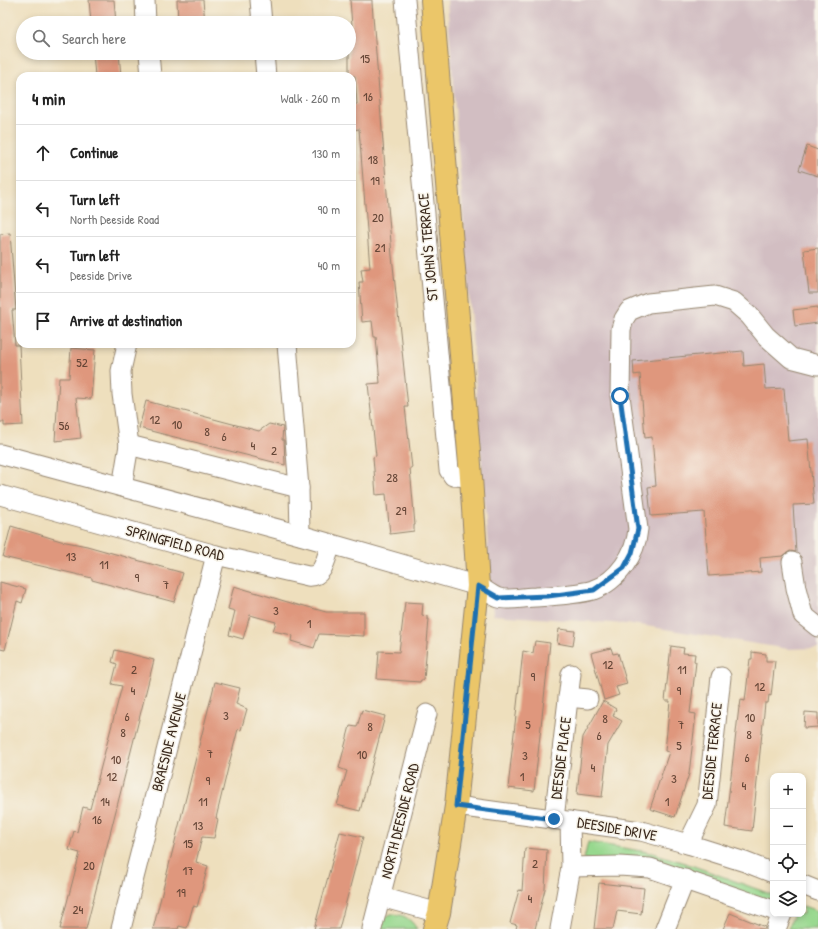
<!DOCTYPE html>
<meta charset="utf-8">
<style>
:root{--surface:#fff;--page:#f2f2f2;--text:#222;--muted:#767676;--line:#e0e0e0}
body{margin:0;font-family:"Patrick Hand",sans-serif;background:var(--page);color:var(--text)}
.controls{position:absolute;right:12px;bottom:12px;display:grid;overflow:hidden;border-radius:8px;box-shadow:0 2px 6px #0003}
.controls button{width:36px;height:36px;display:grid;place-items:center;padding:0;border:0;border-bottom:1px solid var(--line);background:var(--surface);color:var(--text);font:20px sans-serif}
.stop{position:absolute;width:12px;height:12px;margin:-9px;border:3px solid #1f6fb2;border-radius:50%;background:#fff}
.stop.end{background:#1f6fb2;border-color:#fff;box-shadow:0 1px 4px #0008}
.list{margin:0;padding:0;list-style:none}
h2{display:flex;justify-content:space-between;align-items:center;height:52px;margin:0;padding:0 16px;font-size:17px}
h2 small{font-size:13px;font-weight:400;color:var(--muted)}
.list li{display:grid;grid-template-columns:26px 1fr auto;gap:12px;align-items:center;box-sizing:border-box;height:56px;padding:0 16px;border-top:1px solid var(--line)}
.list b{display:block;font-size:15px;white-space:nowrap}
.list p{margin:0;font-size:13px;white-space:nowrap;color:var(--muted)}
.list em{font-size:13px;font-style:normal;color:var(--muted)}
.icon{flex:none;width:22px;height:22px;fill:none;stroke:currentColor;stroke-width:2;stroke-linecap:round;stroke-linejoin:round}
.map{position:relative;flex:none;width:818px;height:929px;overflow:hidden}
.search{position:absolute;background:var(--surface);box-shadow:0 2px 6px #0003;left:16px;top:16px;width:340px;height:44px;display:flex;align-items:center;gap:10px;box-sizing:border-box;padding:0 14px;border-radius:22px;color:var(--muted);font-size:15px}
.panel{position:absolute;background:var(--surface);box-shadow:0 2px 6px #0003;left:16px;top:72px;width:340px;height:276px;border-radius:12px}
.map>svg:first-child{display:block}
</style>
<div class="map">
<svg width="818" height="929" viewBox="0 0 818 929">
<rect width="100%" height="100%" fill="#f7f3e8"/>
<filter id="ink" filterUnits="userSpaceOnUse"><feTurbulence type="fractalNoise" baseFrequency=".025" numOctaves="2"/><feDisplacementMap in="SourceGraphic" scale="8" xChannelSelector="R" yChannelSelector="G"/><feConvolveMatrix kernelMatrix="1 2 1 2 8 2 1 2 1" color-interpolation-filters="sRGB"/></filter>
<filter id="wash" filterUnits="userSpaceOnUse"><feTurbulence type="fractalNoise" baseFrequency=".012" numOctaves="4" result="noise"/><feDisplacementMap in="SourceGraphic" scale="16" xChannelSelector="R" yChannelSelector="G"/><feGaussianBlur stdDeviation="0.9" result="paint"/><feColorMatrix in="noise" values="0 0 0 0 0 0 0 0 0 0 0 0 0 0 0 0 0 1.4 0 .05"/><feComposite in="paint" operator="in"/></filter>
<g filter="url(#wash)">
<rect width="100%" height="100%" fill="#eedfbd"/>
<path fill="#d2bec2" d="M447,0h371v648l-30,1 -148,-24 -147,-10z"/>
<g fill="#97d88e" stroke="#698156">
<path d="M588,842l65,11 38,12 82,30v10l-189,-46z"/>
<path d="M803,906l15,5 -1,18h-29l6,-15h9z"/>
<path d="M391,914c12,0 19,4 26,15h-39l2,-9z"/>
</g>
<g id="blocks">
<g fill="#df977d">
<path d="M89,0h25l2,23h-25z"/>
<path d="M177,0h26l2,23h-27z"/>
<path d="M350,0h22v3l20,253 16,151h-3l7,61h-2l5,57h-1v6l-24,3 -4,-40 -10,1 -3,-38 3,-1 -8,-72 12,-1 -4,-46h-2l-2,-16 -10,1 -3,-40h4l-2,-13 9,-1 -11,-139 -7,1v-25l5,-1 -2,-28h-6v-49l3,-1z"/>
<path d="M93,53h26l2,23h-26z"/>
<path d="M807,146l11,4v26l-19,-6z"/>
<path d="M10,233l6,77h-4l3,35h4l4,80 -19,1v-4h-4v-188z"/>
<path d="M818,248v45h-9l-5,-43z"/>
<path d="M818,307v16l-23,3 -2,-16z"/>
<path d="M71,348l24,2 -4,49 -15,-1 5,40 -26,3 4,-63h10z"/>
<path d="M743,351l1,15 20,-2 2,25 18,-1 4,53 20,-2 6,65 -21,1 3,47 -6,-1 -7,5 -23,2 1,14 -52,4 -5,-64 -53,4 -3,-29 8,-1 -4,-49 -7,1 -5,-64 -6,1 -1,-14z"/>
<path d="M146,401l113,30 10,-7 14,3 -1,13h2l1,25 -146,-37z"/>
<path d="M11,526l50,15 26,5 96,27 -9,29 -82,-22v-2l-89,-21z"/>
<path d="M0,582l26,7 -4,14 -5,-2 -12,49 -5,-1z"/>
<path d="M234,586l67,20v-1l25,7h38v24l-45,-2 -5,14 -23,-7 1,-6 -19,-4 3,-9 -26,-7 -7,24 -14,-4 6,-24 -7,-2z"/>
<path d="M405,602l18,1 -1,12 5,1v3h2l-5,61h-3l-1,2 -43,-3 2,-28 20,1z"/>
<path d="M559,629l16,2 -2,15 -16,-3z"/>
<path d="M535,641l15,2 -16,148 -26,-3 15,-137 10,2z"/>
<path d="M671,646l13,2 -1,5 12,1 -1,7 2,1 -6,51 6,1 -7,60 -14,43 -25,-8 19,-57 -4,-1 5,-50h-5z"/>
<path d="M611,648l2,6 5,-1 9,31 -11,3 3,8 -15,5 -13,-47z"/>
<path d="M115,650l39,10 -68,269h-26l20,-76 -11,-3 5,-19 3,1 6,-25 7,2 32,-123 -10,-2 5,-20 -5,-2z"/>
<path d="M752,652l14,2v7h9l-4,35 -2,-1 -1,8h-3l-13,128 -27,-4 14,-120h1l1,-7 4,1 5,-42h2z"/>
<path d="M215,682l25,6 -4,16 11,5 -6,21 -3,-1 -10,39 -12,50 2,1 -4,19 -12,-1 -6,25 12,4 -11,41 -4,-1 -6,22 -8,-2 -1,3h-25z"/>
<path d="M603,701l13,8 -3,7 9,5 -14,24 -6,52 -25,-3 6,-57z"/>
<path d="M362,710l23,6 -25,95 -23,-6 10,-34 -8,-3 11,-42 7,1z"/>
<path d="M805,712l13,1v14l-14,1z"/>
<path d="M340,832l23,5 -24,92h-25z"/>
<path d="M525,848l22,2 -2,39 -10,40h-19l1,-4 -7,-2 9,-33 3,1z"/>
<path d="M599,883l45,5 -3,26 -24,-3 -4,18h-19z"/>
<path d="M730,913l35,14v2h-42z"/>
</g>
</g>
</g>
<g filter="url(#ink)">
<use href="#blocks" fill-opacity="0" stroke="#94846e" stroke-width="1"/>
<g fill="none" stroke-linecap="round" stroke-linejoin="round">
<g stroke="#94846e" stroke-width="21">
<g id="minor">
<path d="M145,0l1,23"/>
<path d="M260,0l2,23"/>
<path d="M405,0l44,470 4,6 18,1"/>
<path d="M149,53l2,23"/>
<path d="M264,53l2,23"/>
<path d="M287,344l12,144 1,47"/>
<path d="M129,445l170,43"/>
<path d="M0,454l300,81 178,51c6,3 14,10 21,12 10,3 26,-1 37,-1 15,-1 44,-3 57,-7 25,-9 43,-36 45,-61l-18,-133 1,-67 3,-10 5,-8 19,-8 67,-7 19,6 15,13 17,21 25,22 27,7"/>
<path d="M122,487l7,-42 -7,-51 -1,-23 6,-27"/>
<path d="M0,495l216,60 92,21c16,2 18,-19 23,-32"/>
<path d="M792,562l4,26 7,27 15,12"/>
<path d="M568,697l20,2"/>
<path d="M456,806l185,25 47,13 57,18 28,11"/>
<path d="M554,819l17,-145"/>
<path d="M688,844l19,-39 14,-128"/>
<path d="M571,867l48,-1 31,2 123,42"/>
<path d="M803,885l15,6"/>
<path d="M381,897l58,16"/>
<path d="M121,929l95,-374"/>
<path d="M372,929l55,-215"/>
<path d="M560,929l11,-62 -1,-46"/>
<path d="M665,929l20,-50"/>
<path d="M776,929l6,-15"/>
</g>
</g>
<g stroke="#94846e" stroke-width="24">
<path id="major" d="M432,0l39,477 7,109 -22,220 -17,107 -5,16"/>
</g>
<use href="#minor" stroke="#fff" stroke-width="19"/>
<use href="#major" stroke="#ebc669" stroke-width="22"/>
</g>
</g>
<g fill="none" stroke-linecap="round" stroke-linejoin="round" filter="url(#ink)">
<path stroke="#1f6fb2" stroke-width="5" d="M554,819l-98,-13 22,-220 21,12 49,-2 46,-6 30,-22 8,-15 6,-24 -18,-133"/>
</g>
<g text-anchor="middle" stroke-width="3" stroke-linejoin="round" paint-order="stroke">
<g font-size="13" fill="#644536">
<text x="365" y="63">15</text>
<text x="368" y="101">16</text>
<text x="373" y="164">18</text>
<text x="375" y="185">19</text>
<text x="378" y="222">20</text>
<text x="380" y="252">21</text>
<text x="82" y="367">52</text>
<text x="155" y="424">12</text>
<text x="177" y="429">10</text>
<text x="64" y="430">56</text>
<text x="207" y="436">8</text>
<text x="224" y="441">6</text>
<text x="253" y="450">4</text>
<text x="274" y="455">2</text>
<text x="392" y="482">28</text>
<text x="401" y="515">29</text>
<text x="71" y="561">13</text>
<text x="104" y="569">11</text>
<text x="137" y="582">9</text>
<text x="166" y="589">7</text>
<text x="276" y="615">3</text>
<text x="309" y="628">1</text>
<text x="608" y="669">12</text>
<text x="134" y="674">2</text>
<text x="682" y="674">11</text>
<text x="533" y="681">9</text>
<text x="760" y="691">12</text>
<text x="133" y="695">4</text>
<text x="679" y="695">9</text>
<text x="226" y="720">3</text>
<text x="127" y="721">6</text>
<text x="750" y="722">10</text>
<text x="605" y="723">8</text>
<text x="528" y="729">5</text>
<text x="681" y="729">7</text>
<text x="370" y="731">8</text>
<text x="123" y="737">8</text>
<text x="749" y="739">8</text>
<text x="599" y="740">6</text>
<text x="679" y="750">5</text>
<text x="210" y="758">7</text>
<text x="362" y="759">10</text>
<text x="525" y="760">3</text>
<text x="747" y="762">6</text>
<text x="116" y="764">10</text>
<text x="593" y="772">4</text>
<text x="112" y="781">12</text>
<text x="522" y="781">1</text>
<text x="674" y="783">3</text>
<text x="208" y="785">9</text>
<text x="744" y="790">4</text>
<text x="105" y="806">14</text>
<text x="203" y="806">11</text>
<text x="667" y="806">1</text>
<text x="97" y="824">16</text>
<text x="198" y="830">13</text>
<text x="188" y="848">15</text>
<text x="535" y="868">2</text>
<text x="89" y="870">20</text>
<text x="188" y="875">17</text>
<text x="181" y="897">19</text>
<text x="530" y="903">4</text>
<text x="78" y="914">24</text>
</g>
<g font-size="15" fill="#3b2a1e" stroke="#f7f3e8">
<text transform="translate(428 247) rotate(-95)" y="5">ST JOHN'S TERRACE</text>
<text transform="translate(175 543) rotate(15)" y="5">SPRINGFIELD ROAD</text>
<text transform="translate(169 742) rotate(-76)" y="5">BRAESIDE AVENUE</text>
<text transform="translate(712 751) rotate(-84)" y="5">DEESIDE TERRACE</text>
<text transform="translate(561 758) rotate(-83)" y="5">DEESIDE PLACE</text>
<text transform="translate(400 821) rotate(-76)" y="5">NORTH DEESIDE ROAD</text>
<text transform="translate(617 829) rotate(10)" y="5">DEESIDE DRIVE</text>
</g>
</g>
</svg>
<div class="controls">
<button>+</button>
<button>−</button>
<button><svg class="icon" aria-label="locate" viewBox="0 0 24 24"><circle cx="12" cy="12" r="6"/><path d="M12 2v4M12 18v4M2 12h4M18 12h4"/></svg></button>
<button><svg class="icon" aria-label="layers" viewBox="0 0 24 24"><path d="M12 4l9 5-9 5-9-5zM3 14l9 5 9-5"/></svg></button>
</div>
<div class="stop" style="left:620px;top:396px"></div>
<div class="stop end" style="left:554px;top:819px"></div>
<div class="search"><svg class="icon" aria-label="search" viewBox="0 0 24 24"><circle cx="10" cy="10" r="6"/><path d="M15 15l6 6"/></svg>Search here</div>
<section class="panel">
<h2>4 min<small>Walk · 260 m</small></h2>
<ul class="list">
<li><svg class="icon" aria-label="ahead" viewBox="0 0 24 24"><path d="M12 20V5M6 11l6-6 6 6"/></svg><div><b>Continue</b></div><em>130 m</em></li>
<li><svg class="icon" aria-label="left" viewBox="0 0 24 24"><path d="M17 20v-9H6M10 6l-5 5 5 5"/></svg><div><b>Turn left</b><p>North Deeside Road</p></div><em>90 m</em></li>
<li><svg class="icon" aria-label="left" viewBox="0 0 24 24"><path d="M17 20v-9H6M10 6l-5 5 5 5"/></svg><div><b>Turn left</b><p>Deeside Drive</p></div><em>40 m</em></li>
<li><svg class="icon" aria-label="arrive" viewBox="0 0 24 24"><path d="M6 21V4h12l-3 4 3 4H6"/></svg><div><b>Arrive at destination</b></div></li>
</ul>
</section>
</div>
